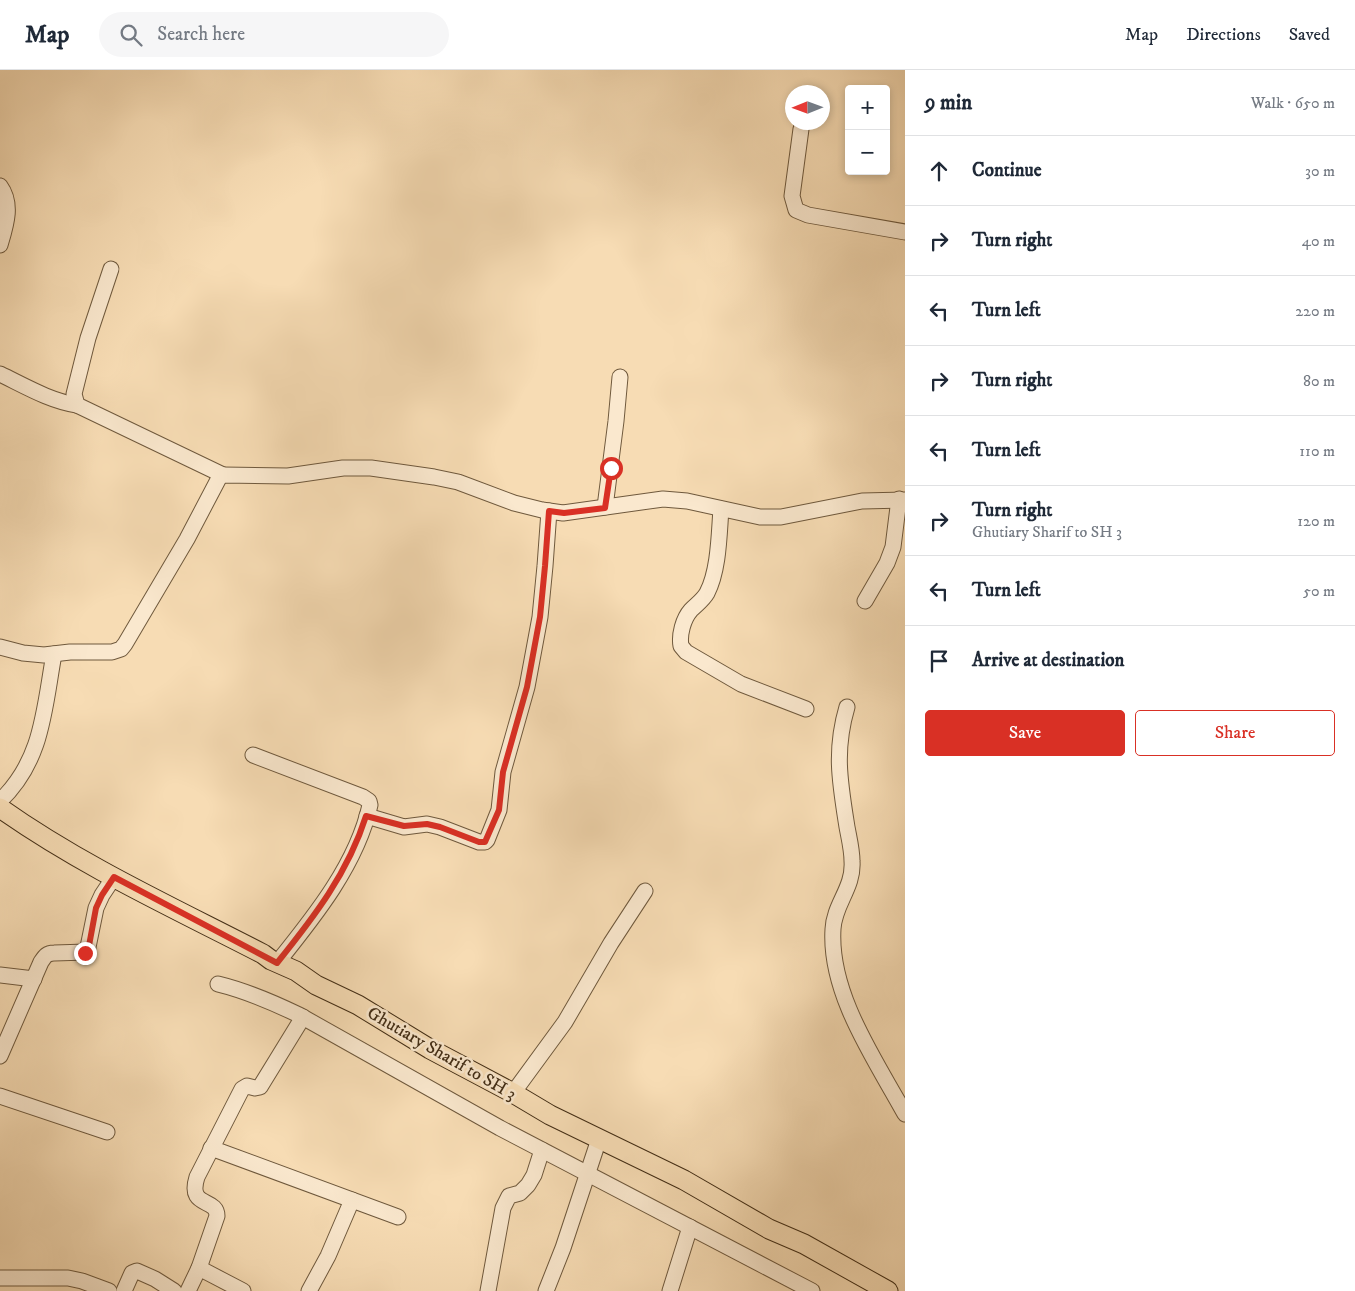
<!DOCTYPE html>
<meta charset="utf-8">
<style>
:root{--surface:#fff;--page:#f6f6f7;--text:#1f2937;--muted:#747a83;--line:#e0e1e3;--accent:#d93025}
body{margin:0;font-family:"IM FELL DW Pica",serif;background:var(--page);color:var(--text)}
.controls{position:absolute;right:15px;top:15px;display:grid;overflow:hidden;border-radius:5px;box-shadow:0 2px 8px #0003}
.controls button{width:45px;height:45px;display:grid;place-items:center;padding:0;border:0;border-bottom:1px solid var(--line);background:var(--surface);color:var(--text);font:25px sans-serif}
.compass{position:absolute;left:785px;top:15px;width:45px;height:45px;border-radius:50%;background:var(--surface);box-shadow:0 2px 8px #0003;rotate:269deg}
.stop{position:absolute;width:15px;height:15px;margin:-11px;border:4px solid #d93025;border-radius:50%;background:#fff}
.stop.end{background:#d93025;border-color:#fff;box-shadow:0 1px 5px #0008}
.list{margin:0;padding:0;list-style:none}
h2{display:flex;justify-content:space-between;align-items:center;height:65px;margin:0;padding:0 20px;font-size:21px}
h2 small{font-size:16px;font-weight:400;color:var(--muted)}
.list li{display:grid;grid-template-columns:32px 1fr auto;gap:15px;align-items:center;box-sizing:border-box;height:70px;padding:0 20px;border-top:1px solid var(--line)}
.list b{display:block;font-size:19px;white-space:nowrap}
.list p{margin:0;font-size:16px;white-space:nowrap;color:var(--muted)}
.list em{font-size:16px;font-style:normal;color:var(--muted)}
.actions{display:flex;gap:10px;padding:15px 20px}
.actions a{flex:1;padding:11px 0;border:1px solid var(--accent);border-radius:5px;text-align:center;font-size:18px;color:var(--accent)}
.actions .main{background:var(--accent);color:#fff}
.icon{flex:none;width:28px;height:28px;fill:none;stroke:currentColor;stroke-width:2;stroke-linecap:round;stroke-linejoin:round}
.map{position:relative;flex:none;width:905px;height:1221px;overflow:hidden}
header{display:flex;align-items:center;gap:30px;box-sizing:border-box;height:70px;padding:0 25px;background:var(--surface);border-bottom:1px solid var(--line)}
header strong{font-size:24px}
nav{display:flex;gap:28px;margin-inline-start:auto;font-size:18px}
.search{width:350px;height:45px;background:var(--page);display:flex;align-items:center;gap:12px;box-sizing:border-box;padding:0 18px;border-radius:28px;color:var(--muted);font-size:19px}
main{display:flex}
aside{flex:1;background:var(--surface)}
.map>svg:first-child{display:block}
</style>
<header>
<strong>Map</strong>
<div class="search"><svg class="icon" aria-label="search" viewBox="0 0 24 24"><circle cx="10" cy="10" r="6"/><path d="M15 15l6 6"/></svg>Search here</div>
<nav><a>Map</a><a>Directions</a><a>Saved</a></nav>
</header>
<main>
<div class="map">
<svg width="905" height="1221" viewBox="0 0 905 1221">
<rect width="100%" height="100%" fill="#f7dcb4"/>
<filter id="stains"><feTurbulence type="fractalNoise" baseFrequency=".004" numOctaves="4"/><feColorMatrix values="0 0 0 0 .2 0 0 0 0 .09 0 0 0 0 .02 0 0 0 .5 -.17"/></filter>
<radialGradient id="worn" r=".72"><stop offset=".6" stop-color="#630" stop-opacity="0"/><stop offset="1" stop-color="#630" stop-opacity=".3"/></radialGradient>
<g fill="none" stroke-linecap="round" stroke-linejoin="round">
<g stroke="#6f593d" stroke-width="17">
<g id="minor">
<path d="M801,59l-9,67 4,14 12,5 97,17"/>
<path d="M0,116c13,18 6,39 0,59"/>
<path d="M111,199l-23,69 -14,56 3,11 146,70"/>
<path d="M0,304c25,12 50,27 77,31"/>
<path d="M605,437l11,-86 4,-44"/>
<path d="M721,439c-2,25 -2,61 -14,84 -4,7 -10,11 -16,17 -8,9 -12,25 -10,36l5,6 55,32 65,25"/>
<path d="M865,531l22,-38 6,-16 6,-48"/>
<path d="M0,577l23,6 21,2 26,-3h42l9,-3 4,-5 62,-105 32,-61 4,-3 65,1 55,-8h28l63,9 24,5 56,21 28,7 21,3 100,-14 24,2 73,16h21l81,-16 43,-1"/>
<path d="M847,637c-13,44 -7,76 0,120 2,11 5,23 5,34 2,27 -18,43 -19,68 -4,65 42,130 72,185"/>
<path d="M253,685l110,42 6,4 1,4c-13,59 -56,112 -93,158"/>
<path d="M0,731c43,-41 44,-92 54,-147"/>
<path d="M367,746l37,11 23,-3 13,3 39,15h6l2,-2 12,-30 4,-38 24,-85 13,-70 5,-51 4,-55"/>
<path d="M0,905l34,4"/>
<path d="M218,914c29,7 54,18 81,31l201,113 312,163"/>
<path d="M0,986l41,-94c4,-6 6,-9 13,-9l33,-1 9,-44 6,-13 12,-18"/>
<path d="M513,1023l52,-71 46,-79 34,-52"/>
<path d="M0,1026l107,36"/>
<path d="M211,1078l187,69"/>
<path d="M199,1198l44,23"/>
<path d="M0,1208h68l14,3 27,10"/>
<path d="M124,1221l8,-18 5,-2 18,8 19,12"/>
<path d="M188,1221l11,-23 18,-52c0,-19 -30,-7 -20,-39l45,-88 5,-3 8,2 5,-1 43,-70"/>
<path d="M309,1221l19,-35 24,-56"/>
<path d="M488,1221l15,-83 6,-12 11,-3 8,-8 6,-10 8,-25"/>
<path d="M546,1221l17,-43 36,-109"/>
<path d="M670,1221l20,-64"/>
</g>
</g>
<g stroke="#422d15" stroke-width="21">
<path id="major" d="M0,738c82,58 174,100 263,146l8,6 25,11 20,14 42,20 72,44 83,44 37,22 134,65 85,49 35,15 84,47"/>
</g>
<use href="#minor" stroke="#fae8ce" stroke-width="15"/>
<use href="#major" stroke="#f7dcb4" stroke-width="19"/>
</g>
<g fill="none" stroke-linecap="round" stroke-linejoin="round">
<path stroke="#d93025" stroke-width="6" d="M85,883l3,-2 8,-43 6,-13 12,-18 163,86c37,-46 71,-90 89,-147l38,10 23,-2 13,3 39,15h6l14,-32 4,-38 24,-85 13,-70 5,-51 4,-55 15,2 41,-5 6,-40"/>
</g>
<g text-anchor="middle" stroke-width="5" stroke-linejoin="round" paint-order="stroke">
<g font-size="18" fill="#422d15" stroke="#fae8ce">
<text transform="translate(442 983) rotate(30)" y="6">Ghutiary Sharif to SH 3</text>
</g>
</g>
<rect width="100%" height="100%" filter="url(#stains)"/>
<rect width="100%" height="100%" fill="url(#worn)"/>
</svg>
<div class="controls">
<button>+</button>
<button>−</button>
</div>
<svg class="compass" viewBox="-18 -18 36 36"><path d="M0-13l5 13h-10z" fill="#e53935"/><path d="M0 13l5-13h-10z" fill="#747a83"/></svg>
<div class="stop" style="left:611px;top:398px"></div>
<div class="stop end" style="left:85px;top:883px"></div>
</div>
<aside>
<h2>9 min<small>Walk · 650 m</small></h2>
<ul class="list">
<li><svg class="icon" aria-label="ahead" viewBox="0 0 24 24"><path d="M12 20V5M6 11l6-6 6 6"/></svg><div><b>Continue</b></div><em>30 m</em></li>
<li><svg class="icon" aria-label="right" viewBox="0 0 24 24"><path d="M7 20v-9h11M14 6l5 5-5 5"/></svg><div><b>Turn right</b></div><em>40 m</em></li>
<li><svg class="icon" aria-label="left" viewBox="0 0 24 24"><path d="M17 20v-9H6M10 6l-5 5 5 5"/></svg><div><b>Turn left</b></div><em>220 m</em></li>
<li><svg class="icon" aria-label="right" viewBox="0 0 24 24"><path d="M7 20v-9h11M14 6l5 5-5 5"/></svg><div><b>Turn right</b></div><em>80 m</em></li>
<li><svg class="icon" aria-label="left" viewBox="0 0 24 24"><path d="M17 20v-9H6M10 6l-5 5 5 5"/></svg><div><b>Turn left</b></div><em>110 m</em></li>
<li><svg class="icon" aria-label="right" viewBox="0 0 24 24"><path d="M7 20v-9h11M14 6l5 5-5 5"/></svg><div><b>Turn right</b><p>Ghutiary Sharif to SH 3</p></div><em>120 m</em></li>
<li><svg class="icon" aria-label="left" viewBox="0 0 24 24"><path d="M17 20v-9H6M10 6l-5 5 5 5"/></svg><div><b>Turn left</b></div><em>50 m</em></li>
<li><svg class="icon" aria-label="arrive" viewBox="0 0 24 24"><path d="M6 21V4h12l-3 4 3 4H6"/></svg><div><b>Arrive at destination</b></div></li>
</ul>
<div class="actions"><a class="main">Save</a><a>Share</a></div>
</aside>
</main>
